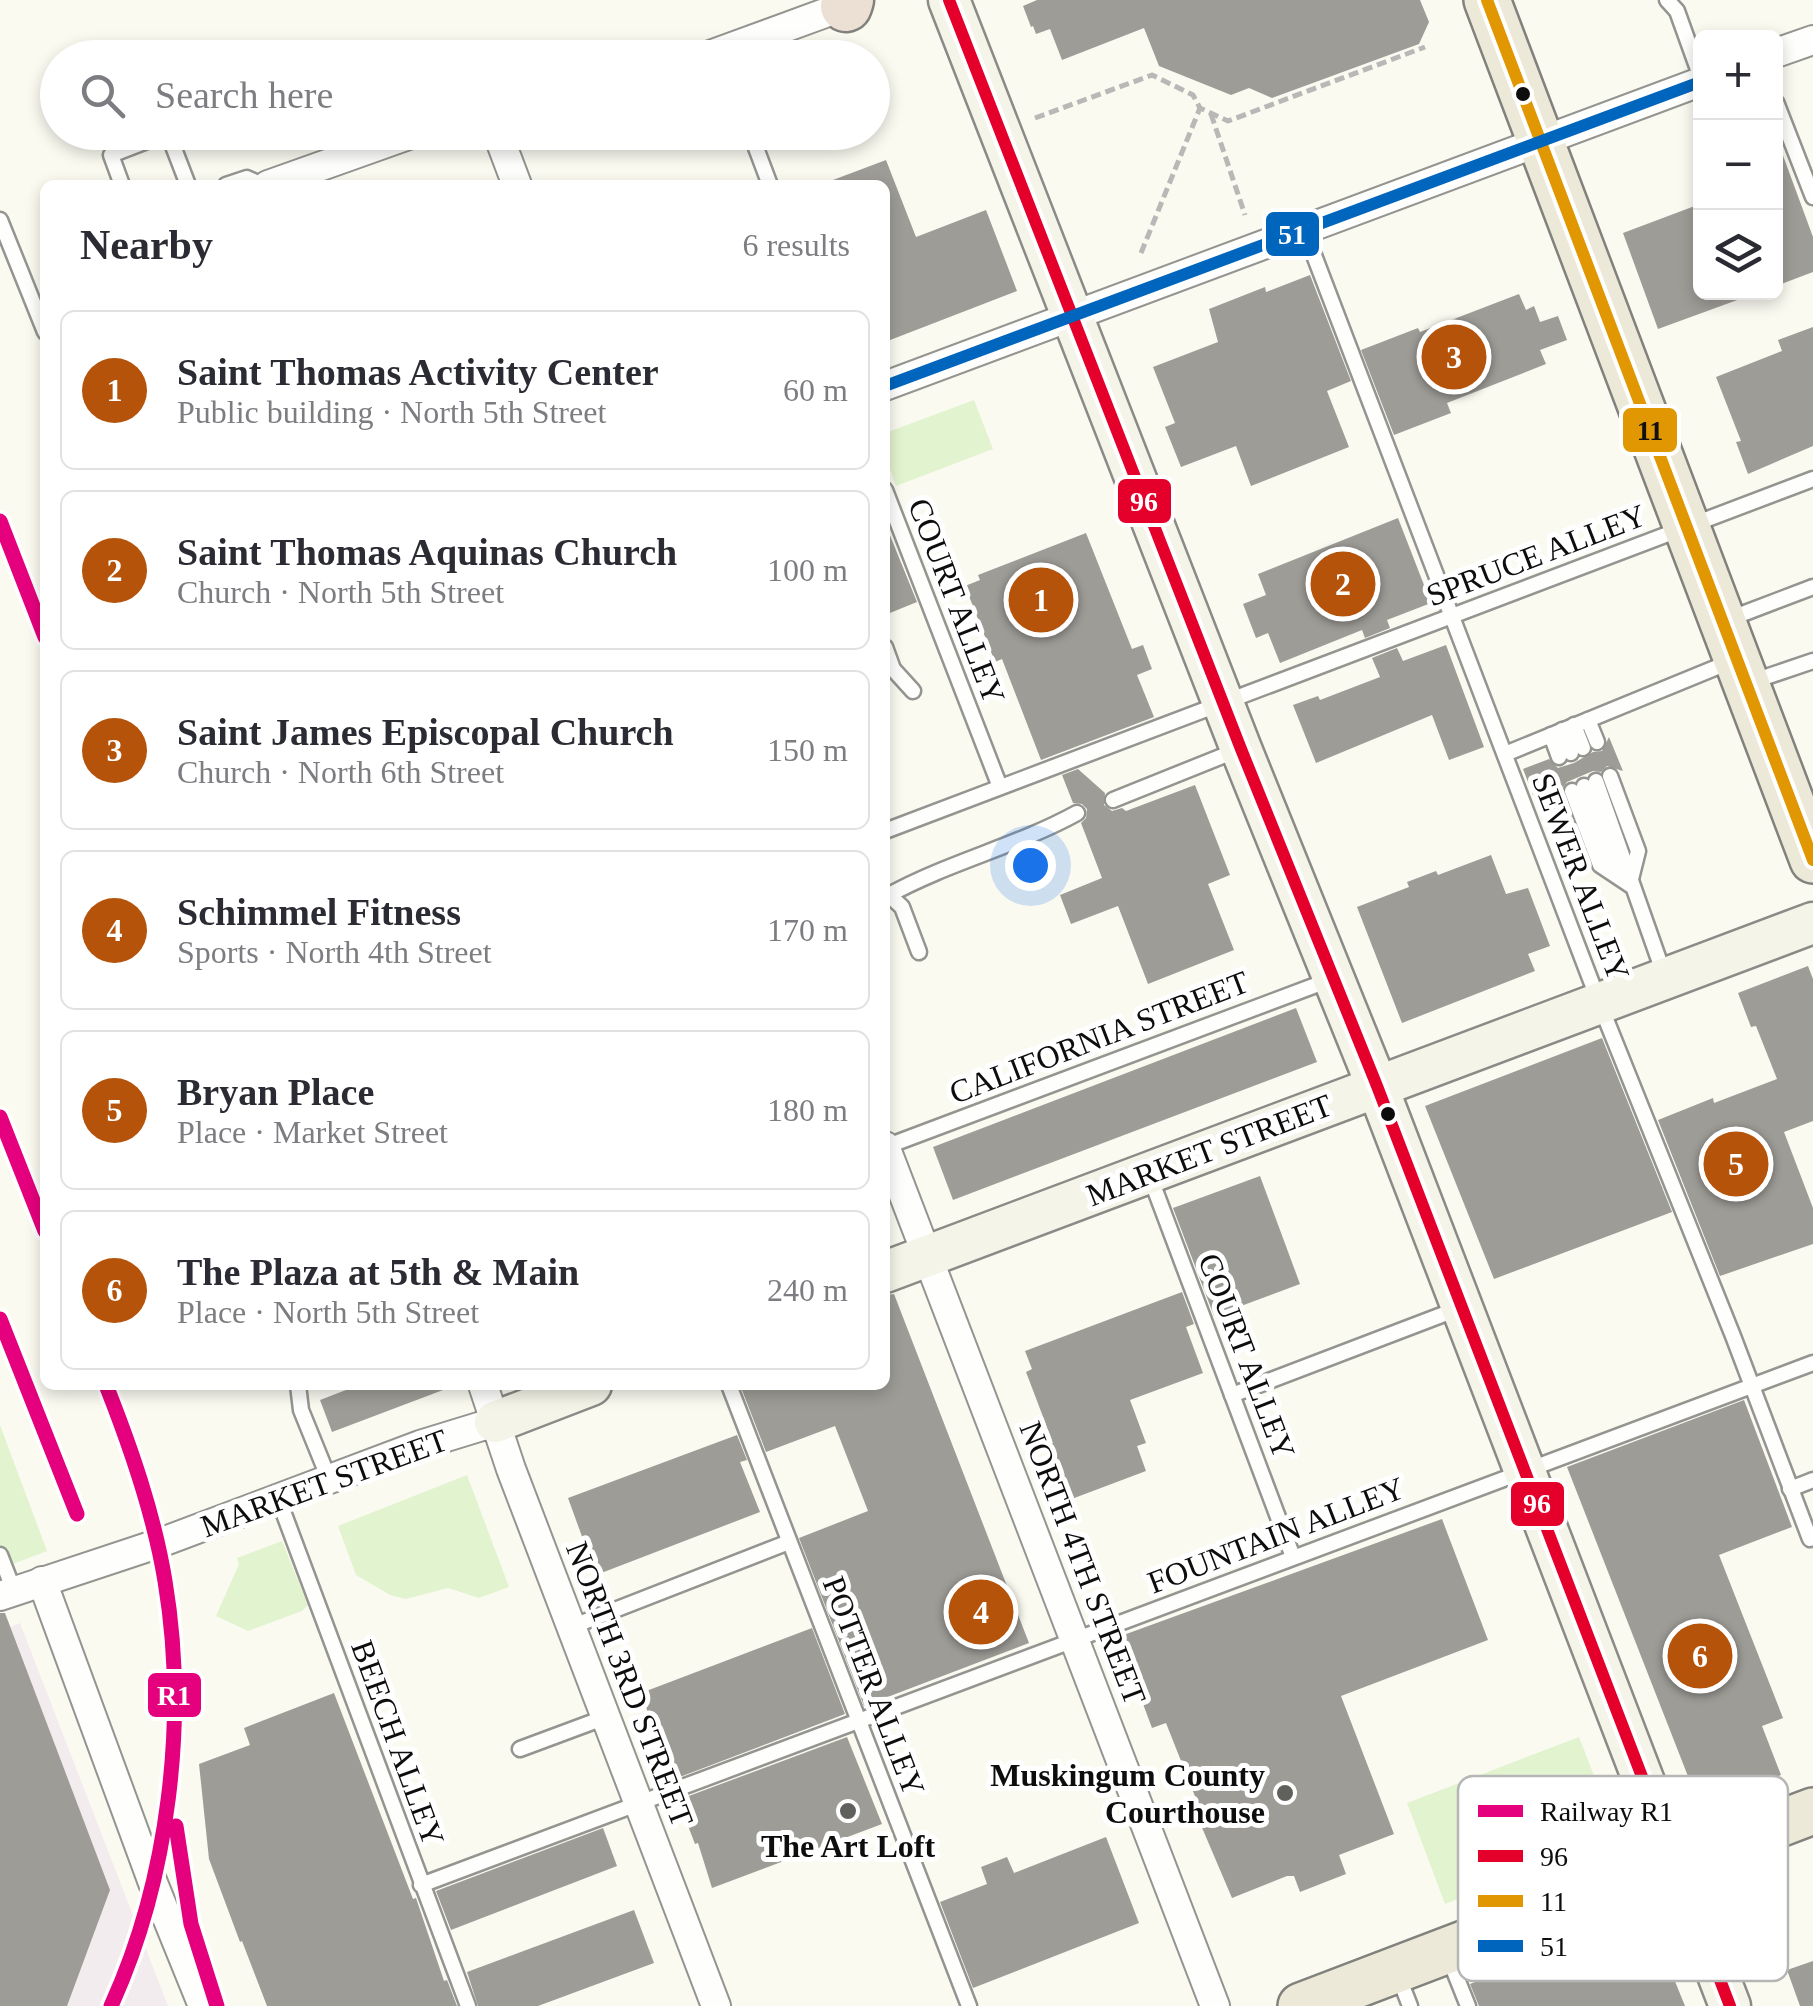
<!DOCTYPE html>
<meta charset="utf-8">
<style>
:root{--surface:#fff;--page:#f7f7f7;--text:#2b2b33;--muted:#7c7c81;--line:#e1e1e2;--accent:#b45309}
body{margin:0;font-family:Georgia,serif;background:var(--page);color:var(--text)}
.controls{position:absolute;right:30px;top:30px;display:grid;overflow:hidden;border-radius:15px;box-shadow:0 5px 15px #0003}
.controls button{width:90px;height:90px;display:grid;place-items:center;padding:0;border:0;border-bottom:2px solid var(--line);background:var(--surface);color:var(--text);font:50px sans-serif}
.you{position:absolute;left:1030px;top:865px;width:35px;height:35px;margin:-25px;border:8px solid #fff;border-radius:50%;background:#1a73e8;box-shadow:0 0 0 15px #1a73e833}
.badge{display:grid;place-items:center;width:65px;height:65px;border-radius:50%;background:var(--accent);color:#fff;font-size:32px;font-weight:700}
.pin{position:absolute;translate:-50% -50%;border:5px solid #fff;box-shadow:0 2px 10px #0006}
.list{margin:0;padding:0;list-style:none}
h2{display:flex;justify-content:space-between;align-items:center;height:130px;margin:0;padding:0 40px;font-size:42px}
h2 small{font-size:32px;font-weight:400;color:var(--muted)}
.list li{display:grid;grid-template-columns:65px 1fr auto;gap:30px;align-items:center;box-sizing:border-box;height:160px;margin:0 20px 20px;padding:0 20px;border:2px solid var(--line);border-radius:15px}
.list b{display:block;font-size:38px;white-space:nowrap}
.list p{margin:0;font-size:32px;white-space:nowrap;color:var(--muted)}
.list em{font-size:32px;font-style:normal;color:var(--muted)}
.icon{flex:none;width:55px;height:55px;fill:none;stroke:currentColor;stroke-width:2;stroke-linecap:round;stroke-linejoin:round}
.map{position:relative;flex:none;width:1813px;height:2006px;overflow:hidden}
.search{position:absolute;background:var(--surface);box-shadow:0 5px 15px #0003;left:40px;top:40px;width:850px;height:110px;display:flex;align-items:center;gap:25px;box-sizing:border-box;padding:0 35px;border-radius:55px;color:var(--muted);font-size:38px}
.panel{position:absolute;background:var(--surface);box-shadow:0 5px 15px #0003;left:40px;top:180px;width:850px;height:1210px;border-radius:15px}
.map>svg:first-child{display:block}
</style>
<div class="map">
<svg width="1813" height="2006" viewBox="0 0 1813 2006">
<rect width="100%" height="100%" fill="#fbfaf1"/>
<path fill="#f3ecef" d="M20,1623l148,383h-168v-375z"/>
<g fill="#e2f3cf">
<path d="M974,400l19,49 -97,37 -11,-31v-22z"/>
<path d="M0,1425l47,126 -47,18z"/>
<path d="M467,1475l42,112 -30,11 -31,-10 -42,11 -16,-4 -34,-20 -18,-49z"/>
<path d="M282,1541l26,64 -6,6 -54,20 -32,-15 23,-52 -2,-6z"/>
<path d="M1579,1737l35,90 -18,7 -9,16 -142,54 -38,-101z"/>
</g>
<g fill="#9e9c97">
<path d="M1037,0h383l9,22 -10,22 -147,54 -23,-10 -18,7 -72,-29 -15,-38 -82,32 -12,-31 -14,5 -3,-8 -2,1 -8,-21z"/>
<path d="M1778,142l35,95v35l-37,14v-143z"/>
<path d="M886,160l30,77 70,-27 31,81 -132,51v-157l-60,-2z"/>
<path d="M1700,204v88h50l1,3 -93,34 -35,-96z"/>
<path d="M1310,275l41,106 -24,10 22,56 -98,39 -15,-40 -55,21 -16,-40 10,-4 -22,-56 65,-25 -9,-33 56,-22 1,5z"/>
<path d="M1519,294l7,16 8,-4 6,16 18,-6 9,24 -27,10 6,14 -99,39 4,10 -57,22 -33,-85 57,-22 2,4z"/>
<path d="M1813,327v119l-65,28 -12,-32 5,-1 -25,-64 66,-26 -4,-11z"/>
<path d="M1398,518l33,85 -44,17 3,8 -25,10 -3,-8 -82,33 -12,-30 -12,5 -13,-34 23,-9 -8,-21z"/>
<path d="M885,523l32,79 -32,13z"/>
<path d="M1086,533l46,116 11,-4 9,24 -15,6 17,42 -113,43 -39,-101 -7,3 -30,-76 15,-6 -2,-5z"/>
<path d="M1446,645l38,102 -35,13 -17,-45 -116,48 -23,-58 25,-9 2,4 60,-23 -8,-19 25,-10 6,13z"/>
<path d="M1609,737l14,34 -16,-5 -6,6 -8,-1 -26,11 -6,8 5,16 -20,10 -4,-10 -4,2 -15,-39 26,-10 9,9 16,-5 19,-11 9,-1z"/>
<path d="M1078,769l27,24 -1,12 8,6 10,-3 4,3 69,-26 35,90 -22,9 26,66 -86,34 -30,-78 -47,18 -11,-29 42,-17 -21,-55 5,-5 1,-9 -5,-5 -9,-1 -11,-28z"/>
<path d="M1491,855l15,39 22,-6 22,58 -22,8 7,17 -133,52 -45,-116 52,-20 -2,-5 29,-11 2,4z"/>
<path d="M1808,966l5,13v142l-29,11 29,76v36l-93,32 -62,-156 55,-22 1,5 63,-24 -21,-53 -5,1 -13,-34z"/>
<path d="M1296,1008l21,54 -364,138 -20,-53z"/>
<path d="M1602,1038l70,174 -178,67 -69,-173z"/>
<path d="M1260,1176l40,108 -86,32 -41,-108z"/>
<path d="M1182,1292l12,32 -8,3 17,46 -73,27 16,43 -9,3 9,25 -77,29 -21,-55 5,-2 -27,-71 6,-3 -7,-18z"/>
<path d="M894,1294l135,349 -165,63 -65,-168 69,-27 -33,-85 -69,26 -26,-67h145v-90z"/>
<path d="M359,1385h92v2l-119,45 -12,-32z"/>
<path d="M1744,1400l48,127 -73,28 64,163 -21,8 19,49 -81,32 -133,-340z"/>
<path d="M737,1435l10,25 -7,2 20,50 -164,63 -28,-77z"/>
<path d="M1442,1519l46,121 -147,56 53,138 -55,21 7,19 -46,18 -6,-16h-7l-55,22 -35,-82 5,-2 -36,-91 -14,5 -34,-91z"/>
<path d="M0,1613h5l105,277 -43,116h-67z"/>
<path d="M812,1628l33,86 -173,66 -31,-87z"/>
<path d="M334,1693l79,206 3,-1 28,83 3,-1 10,26h-190l-25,-65 -2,1 -31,-83 -10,-95 51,-19 -6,-17z"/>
<path d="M847,1737l35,87 -170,64 -14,-45 -3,1 -17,-44z"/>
<path d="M603,1828l14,38 -166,64 -15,-39z"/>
<path d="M1106,1837l33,86 -166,65 -33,-86 47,-18 -6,-17 26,-10 7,16z"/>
<path d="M634,1910l20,53 -116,43h-60l-11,-34z"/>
<path d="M1597,1933l9,24 51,-20 28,69h-206l-9,-22z"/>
<path d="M1813,1961v45h-13l-13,-36z"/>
</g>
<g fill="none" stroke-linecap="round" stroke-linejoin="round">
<g stroke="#949490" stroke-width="19">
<g id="lane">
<path d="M1667,0l10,11 23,64"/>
<path d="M1776,102l37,95"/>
<path d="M750,132l20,53"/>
<path d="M122,185l-11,-30 57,-22 20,52"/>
<path d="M226,185l21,-7 15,7"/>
<path d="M0,220l45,112"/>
<path d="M1304,229l295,773 134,334 77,203 3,-2"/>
<path d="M885,490l115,297"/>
<path d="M1729,619l84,-32"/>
<path d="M885,647l8,22 20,22"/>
<path d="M1751,682l62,-21"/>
<path d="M1588,720l9,22"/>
<path d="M1574,725l9,23"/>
<path d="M1562,730l9,23"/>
<path d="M1551,735l8,22"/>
<path d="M1505,754l227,-93"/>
<path d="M1610,776l28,75 -7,28"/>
<path d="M1596,781l69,196"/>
<path d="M1584,786l28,74 12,16"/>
<path d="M1572,791l28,74 30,20"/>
<path d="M1113,800l127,-51"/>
<path d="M885,831l928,-352"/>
<path d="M889,895c60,-33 128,-49 188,-82"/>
<path d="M885,897l4,-2 13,12 17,45"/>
<path d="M885,1147l447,-168"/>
<path d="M1149,1174l144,383"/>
<path d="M298,1385l3,25 28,69"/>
<path d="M729,1385l240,621"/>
<path d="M1232,1395l228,-87"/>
<path d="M1790,1489l23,-9"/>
<path d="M278,1498l190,508"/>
<path d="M0,1555l14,36"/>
<path d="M571,1627l218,-85"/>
<path d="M520,1749l86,-32"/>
<path d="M421,1885l1392,-522"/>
<path d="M1448,1956l20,50"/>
<path d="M1398,1975l12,31"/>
</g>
</g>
<g stroke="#949490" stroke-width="32">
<g id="street">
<path d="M1776,53l37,-13"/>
<path d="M702,58l153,-56"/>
<path d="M497,132l20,53"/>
<path d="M268,185l149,-53"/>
<path d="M885,386l815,-304"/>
<path d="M885,1146l330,860"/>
<path d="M483,1385l28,84 205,537"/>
<path d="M42,1581l111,302 50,123"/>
<path d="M0,1596l157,-52 263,-99 75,-23"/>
</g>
</g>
<g stroke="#8b8a86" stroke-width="45">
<g id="secondary">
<path d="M949,0l292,749 136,337 353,920"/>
<path d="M885,1272l928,-349"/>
<path d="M495,1422l96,-37"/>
</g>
</g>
<g stroke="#81817d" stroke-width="50">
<g id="primary">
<path d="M1487,0l326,860"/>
<path d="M1301,2006l512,-195"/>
</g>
</g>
<g stroke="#81817d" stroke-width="55">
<path id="highway" d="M846,6l2,-6"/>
</g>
<g stroke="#b8b8b6" stroke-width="5" stroke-dasharray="10 5" stroke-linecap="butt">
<path d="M1211,114l34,101"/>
<path d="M1035,118l117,-43 41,20 7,13 28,13 197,-74"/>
<path d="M1141,253l59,-145"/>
</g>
<use href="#lane" stroke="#fefefd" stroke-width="14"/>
<use href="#street" stroke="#fefefd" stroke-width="28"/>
<use href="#secondary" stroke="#f5f4e8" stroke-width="40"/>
<use href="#primary" stroke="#ede9d8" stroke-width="45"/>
<use href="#highway" stroke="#ebe0d3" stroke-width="50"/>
<g stroke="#fff" stroke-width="20">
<path id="bus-1" d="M949,0l292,749 136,337 353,920"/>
</g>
<g stroke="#fff" stroke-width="20">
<path id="bus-2" d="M1487,0l326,860"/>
</g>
<g stroke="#fff" stroke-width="20">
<path id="bus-3" d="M885,386l815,-304"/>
</g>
<use href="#bus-1" stroke="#e4002b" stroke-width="12"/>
<use href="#bus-2" stroke="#e09701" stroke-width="12"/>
<use href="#bus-3" stroke="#0065bd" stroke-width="12"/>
<g stroke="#fff" stroke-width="22">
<g id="rail-1">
<path d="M0,521l45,116"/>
<path d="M0,1117l45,114"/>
<path d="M0,1319l77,195"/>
<path d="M106,1385c25,63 48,129 59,196 23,138 4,298 -54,425"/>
<path d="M176,1826l15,98 26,82"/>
</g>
</g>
<use href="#rail-1" stroke="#e5007d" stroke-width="15"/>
</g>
<g fill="#0d0d0d" stroke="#fff" stroke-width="4">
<circle cx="1523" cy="94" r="9"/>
<circle cx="1388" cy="1114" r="9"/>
</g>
<g fill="#60605d" stroke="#fff" stroke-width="4">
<circle cx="1285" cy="1793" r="10"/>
<circle cx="848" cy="1811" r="10"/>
</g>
<g text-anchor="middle" stroke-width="10" stroke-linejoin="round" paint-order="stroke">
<g font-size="32" fill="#0d0d0d" stroke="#fff">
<text transform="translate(1536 555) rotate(-21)" y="11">SPRUCE ALLEY</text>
<text transform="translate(957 601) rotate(69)" y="11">COURT ALLEY</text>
<text transform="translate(1581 877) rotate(69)" y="11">SEWER ALLEY</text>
<text transform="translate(1099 1037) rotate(-21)" y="11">CALIFORNIA STREET</text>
<text transform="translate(1209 1150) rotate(-21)" y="11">MARKET STREET</text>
<text transform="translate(1247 1356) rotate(69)" y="11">COURT ALLEY</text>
<text transform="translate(324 1483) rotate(-20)" y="11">MARKET STREET</text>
<text transform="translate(1276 1535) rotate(-21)" y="11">FOUNTAIN ALLEY</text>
<text transform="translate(1083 1563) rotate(69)" y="11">NORTH 4TH STREET</text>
<text transform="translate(630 1684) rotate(69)" y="11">NORTH 3RD STREET</text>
<text transform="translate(874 1686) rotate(69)" y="11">POTTER ALLEY</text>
<text transform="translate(398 1743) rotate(70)" y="11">BEECH ALLEY</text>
</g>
<g font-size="32" font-weight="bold" fill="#0d0d0d" stroke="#fff" text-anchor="end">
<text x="1265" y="1786">Muskingum County<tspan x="1265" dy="37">Courthouse</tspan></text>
<text x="848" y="1857" text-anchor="middle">The Art Loft</text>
</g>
</g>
<rect x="1458" y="1776" width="330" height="205" rx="15" fill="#fff" stroke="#b6b6b6" stroke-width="2.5"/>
<rect x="1478" y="1805" width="45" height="12" fill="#e5007d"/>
<rect x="1478" y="1850" width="45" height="12" fill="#e4002b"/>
<rect x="1478" y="1895" width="45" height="12" fill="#e09701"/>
<rect x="1478" y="1940" width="45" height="12" fill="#0065bd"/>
<g font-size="28" fill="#0d0d0d">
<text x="1540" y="1821">Railway R1</text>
<text x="1540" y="1866">96</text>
<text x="1540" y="1911">11</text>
<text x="1540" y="1956">51</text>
</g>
<g stroke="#fff" stroke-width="4">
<rect x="1264" y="210" width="57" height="48" rx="10" fill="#0065bd"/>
<rect x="1621" y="406" width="58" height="48" rx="10" fill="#e09701"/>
<rect x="1116" y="477" width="57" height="48" rx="10" fill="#e4002b"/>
<rect x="1509" y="1480" width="57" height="48" rx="10" fill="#e4002b"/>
<rect x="146" y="1671" width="57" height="48" rx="10" fill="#e5007d"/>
</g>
<g font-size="28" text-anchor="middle" font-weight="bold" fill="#fff">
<text x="1292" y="244">51</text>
<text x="1144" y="511">96</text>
<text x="1537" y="1513">96</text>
<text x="174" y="1705">R1</text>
</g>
<g font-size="28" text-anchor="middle" font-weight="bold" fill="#111">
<text x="1650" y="440">11</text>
</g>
</svg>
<div class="controls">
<button>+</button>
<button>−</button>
<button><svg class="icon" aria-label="layers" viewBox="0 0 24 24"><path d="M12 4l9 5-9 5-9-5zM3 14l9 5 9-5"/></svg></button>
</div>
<div class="you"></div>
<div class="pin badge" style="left:1041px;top:600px">1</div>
<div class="pin badge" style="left:1343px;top:584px">2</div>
<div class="pin badge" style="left:1454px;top:357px">3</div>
<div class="pin badge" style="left:981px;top:1612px">4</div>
<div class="pin badge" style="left:1736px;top:1164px">5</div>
<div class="pin badge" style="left:1700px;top:1656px">6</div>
<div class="search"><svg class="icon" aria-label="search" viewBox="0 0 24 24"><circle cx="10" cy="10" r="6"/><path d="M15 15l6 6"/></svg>Search here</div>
<section class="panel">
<h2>Nearby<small>6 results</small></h2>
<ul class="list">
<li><span class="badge">1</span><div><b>Saint Thomas Activity Center</b><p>Public building · North 5th Street</p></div><em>60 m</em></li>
<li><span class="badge">2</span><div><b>Saint Thomas Aquinas Church</b><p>Church · North 5th Street</p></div><em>100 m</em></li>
<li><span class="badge">3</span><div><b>Saint James Episcopal Church</b><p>Church · North 6th Street</p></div><em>150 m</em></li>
<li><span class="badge">4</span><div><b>Schimmel Fitness</b><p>Sports · North 4th Street</p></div><em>170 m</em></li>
<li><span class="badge">5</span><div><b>Bryan Place</b><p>Place · Market Street</p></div><em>180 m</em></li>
<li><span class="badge">6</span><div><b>The Plaza at 5th &amp; Main</b><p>Place · North 5th Street</p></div><em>240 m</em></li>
</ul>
</section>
</div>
